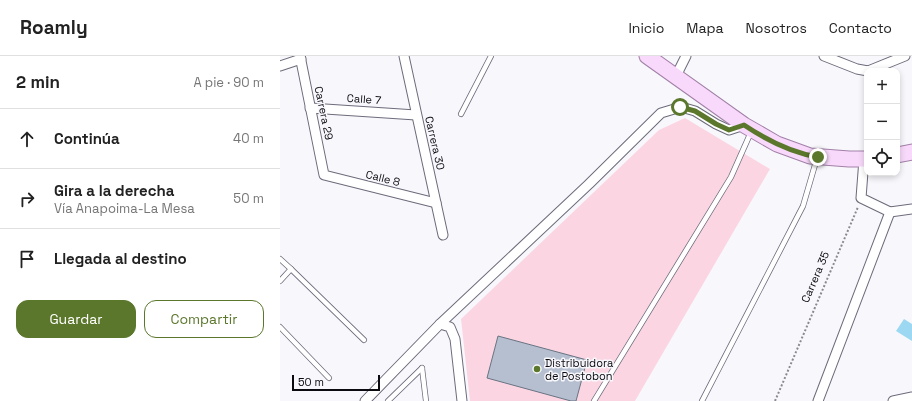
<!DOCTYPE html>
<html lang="es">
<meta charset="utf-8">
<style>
:root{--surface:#fff;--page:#f6f6f6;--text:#222;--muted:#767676;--line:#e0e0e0;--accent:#5b772c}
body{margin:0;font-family:"Space Grotesk",sans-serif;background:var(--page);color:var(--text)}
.controls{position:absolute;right:12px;top:12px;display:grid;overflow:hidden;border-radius:8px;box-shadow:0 2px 6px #0003}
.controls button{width:36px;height:36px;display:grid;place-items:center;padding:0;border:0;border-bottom:1px solid var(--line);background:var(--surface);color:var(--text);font:20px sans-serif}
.scale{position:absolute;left:12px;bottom:10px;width:88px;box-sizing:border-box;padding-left:4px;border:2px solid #0b0a10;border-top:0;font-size:11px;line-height:14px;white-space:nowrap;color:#0b0a10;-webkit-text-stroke:3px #f8f8fc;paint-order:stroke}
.stop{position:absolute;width:12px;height:12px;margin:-9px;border:3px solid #5b772c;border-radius:50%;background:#fff}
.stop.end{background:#5b772c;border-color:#fff;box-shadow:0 1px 4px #0008}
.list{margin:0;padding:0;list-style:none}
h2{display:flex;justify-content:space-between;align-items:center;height:52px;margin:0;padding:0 16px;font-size:17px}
h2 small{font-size:13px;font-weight:400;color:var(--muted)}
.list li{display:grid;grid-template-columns:26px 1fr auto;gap:12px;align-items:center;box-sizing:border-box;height:60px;padding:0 16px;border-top:1px solid var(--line)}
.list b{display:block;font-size:15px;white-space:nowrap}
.list p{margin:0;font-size:13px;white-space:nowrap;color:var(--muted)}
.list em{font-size:13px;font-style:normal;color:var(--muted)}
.actions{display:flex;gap:8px;padding:12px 16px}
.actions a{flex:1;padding:9px 0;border:1px solid var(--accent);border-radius:12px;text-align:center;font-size:14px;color:var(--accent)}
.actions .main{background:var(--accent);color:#fff}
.icon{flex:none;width:22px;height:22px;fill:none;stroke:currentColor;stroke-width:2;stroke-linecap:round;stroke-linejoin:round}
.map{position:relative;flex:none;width:632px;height:345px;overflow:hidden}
header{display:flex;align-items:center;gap:24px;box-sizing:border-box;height:56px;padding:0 20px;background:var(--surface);border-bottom:1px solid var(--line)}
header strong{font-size:19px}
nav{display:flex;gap:22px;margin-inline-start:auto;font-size:14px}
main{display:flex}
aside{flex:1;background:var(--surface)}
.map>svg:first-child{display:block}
</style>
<header>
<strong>Roamly</strong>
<nav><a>Inicio</a><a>Mapa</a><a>Nosotros</a><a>Contacto</a></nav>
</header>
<main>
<aside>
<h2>2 min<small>A pie · 90 m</small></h2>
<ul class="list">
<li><svg class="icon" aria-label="ahead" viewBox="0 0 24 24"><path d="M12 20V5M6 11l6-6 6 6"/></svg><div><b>Continúa</b></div><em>40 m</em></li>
<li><svg class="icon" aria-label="right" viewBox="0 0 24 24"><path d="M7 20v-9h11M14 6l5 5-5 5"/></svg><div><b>Gira a la derecha</b><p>Vía Anapoima-La Mesa</p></div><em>50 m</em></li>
<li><svg class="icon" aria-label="arrive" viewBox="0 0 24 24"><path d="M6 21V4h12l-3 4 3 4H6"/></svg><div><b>Llegada al destino</b></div></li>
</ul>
<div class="actions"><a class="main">Guardar</a><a>Compartir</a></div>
</aside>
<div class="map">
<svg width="632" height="345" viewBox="0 0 632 345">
<rect width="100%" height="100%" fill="#f8f8fc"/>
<path fill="#fbd6e2" d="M405,62l85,51 -135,232h-165l-9,-82 198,-189z"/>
<path fill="#9cd8f1" d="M624,263l8,5v17l-16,-10z"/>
<path fill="#b5bfd0" stroke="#697382" d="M218,280l89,24 -11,41h-5l-84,-23z"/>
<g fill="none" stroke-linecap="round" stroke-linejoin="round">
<g stroke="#6c6b7b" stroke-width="6">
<g id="service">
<path d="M181,58l30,-58"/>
<path d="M0,203l11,10"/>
<path d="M0,225l11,-12 73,71"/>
<path d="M0,271l49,51"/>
<path d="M142,312l4,33"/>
<path d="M108,345l34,-33"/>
<path d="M314,345l137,-224 20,-45"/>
<path d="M422,345l101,-195 14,-48"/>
</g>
</g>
<g stroke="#6c6b7b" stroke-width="11">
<g id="minor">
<path d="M20,0l24,119 112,28"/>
<path d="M124,0l39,179"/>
<path d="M544,0l33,13 11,2 37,-15"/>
<path d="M0,10l21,-7"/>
<path d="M396,20l10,-20"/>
<path d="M30,52l106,7"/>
<path d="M584,103l-3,39 29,14 22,-3"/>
<path d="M160,268l10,3 5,12 7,62"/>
<path d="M85,345l75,-77 149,-140 72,-71 20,-6 14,4 21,13 13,6 15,-5"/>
<path d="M538,345l72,-189"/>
<path d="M613,345l19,-4"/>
</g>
</g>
<g stroke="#a280a7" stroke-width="17">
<g id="primary">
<path d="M367,0l97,69 33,19 33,12 39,3h18"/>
<path d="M617,99l15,-3"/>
</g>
</g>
<path stroke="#8a898e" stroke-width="2" stroke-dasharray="2 2" stroke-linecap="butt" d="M495,345l83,-194"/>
<use href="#service" stroke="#fff" stroke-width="4.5"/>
<use href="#minor" stroke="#fff" stroke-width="9"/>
<use href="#primary" stroke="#f8d9fb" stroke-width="15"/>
</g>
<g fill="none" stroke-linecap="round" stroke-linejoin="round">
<path stroke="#5b772c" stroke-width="5" d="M400,51l15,4 21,13 13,6 15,-5c21,14 49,28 74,32"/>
</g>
<circle fill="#5b772c" stroke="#f8f8fc" stroke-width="1.5" cx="257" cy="313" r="4"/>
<g text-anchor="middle" stroke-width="3" stroke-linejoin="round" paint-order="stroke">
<g font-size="11" fill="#0b0a10" stroke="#f8f8fc">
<text transform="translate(84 43) rotate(4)" y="4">Calle 7</text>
<text transform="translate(44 57) rotate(78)" y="4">Carrera 29</text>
<text transform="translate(155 87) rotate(77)" y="4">Carrera 30</text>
<text transform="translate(103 122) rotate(14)" y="4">Calle 8</text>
<text transform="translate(535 221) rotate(-67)" y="4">Carrera 35</text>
</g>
<g font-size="11" fill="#0b0a10" stroke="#f8f8fc" text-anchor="start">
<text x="265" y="311">Distribuidora<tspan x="265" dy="13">de Postobon</tspan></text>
</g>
</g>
</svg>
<div class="controls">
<button>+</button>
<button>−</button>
<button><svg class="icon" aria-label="locate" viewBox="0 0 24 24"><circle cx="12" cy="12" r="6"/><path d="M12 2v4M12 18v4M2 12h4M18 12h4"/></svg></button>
</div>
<div class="scale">50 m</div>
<div class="stop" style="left:400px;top:51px"></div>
<div class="stop end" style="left:538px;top:101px"></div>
</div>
</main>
